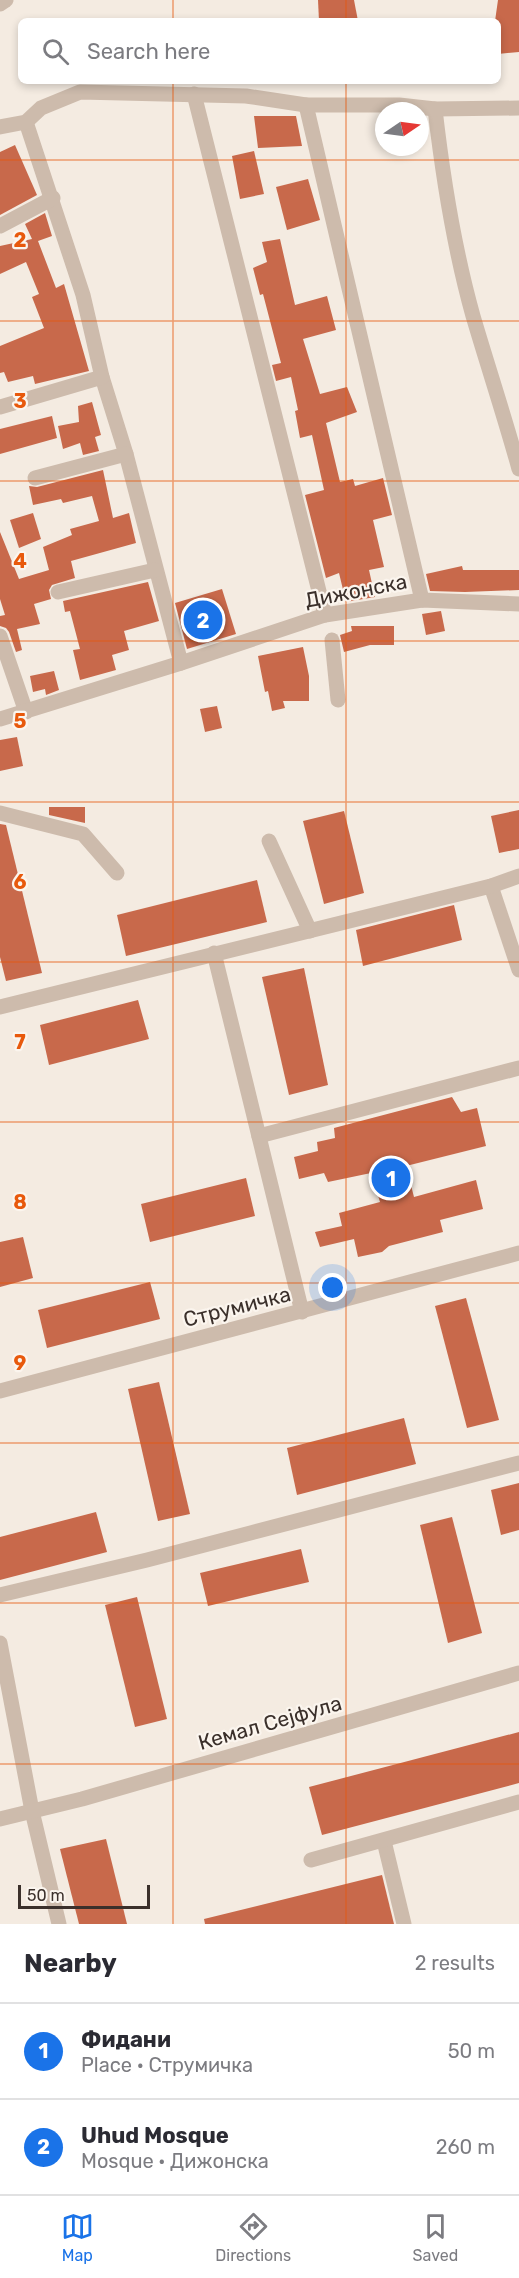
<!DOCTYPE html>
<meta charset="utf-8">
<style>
:root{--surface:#fff;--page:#f7f7f7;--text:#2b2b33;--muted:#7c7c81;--line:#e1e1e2;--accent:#1a73e8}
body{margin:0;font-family:Rubik,sans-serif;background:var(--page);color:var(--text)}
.compass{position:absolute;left:375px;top:102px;width:54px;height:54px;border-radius:50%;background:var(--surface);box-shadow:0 3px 9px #0003;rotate:77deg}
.scale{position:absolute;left:18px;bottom:15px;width:132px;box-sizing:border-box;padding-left:6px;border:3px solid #3b302b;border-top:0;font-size:16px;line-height:21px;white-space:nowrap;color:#3b302b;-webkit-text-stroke:4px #fbf5ee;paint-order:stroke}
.you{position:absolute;left:333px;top:1288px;width:21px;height:21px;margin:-15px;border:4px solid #fff;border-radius:50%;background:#1a73e8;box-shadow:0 0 0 9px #1a73e833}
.badge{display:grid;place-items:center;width:39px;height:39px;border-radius:50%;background:var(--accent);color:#fff;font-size:20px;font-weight:700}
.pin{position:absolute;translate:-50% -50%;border:3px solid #fff;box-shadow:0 2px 6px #0006}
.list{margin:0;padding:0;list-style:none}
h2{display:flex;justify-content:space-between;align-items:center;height:78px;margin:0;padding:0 24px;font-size:26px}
h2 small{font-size:20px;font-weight:400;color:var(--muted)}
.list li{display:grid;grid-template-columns:39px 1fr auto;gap:18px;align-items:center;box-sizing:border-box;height:96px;padding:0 24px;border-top:2px solid var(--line)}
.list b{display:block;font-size:22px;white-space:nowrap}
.list p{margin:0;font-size:20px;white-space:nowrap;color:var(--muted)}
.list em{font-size:20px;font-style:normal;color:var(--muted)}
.icon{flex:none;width:33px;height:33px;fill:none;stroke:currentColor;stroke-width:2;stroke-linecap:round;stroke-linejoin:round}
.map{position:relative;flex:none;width:519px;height:1924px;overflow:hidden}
.search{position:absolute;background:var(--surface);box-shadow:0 3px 9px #0003;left:18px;right:18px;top:18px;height:66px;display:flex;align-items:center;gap:15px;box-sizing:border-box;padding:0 21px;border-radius:9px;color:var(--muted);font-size:22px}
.sheet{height:270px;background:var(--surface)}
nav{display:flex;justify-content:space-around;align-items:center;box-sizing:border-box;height:84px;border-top:2px solid var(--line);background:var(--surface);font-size:16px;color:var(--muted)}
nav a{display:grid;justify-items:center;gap:3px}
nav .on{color:var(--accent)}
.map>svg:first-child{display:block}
</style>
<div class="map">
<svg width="519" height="1924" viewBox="0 0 519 1924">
<rect width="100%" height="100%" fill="#f4ebe1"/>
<g fill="#c8694b">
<path d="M318,0h36l4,21h-39z"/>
<path d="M498,0h21v52l-21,2v-33h-3z"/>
<path d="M254,116h42l6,30 -44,2z"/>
<path d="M15,145l22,50 -37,20v-63z"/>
<path d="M254,151l10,43 -24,5 -8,-43z"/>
<path d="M308,179l12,41 -33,10 -11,-43z"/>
<path d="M45,213l7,23 -14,5 18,47 8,-4 25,87 -54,13 -2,-8 -25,6 -4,-10 -4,1v-27l44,-18 -12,-31 7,-3 -13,-32 -26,12v-28l32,-7 -7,-15z"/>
<path d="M280,239l15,66 32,-9 9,34 -33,9 17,55 27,-7 10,25 -31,11 14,59 13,-3 2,7 28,-8 9,37 -19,5 11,47 -15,3 6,27 -29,5 -7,-29 -13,5 -21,-83 19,-5 -12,-55 -12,3 -5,-27 3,-1 -7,-33 -15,4 -4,-16 9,-2 -18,-69 -3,1 -7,-27 14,-6 -5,-20z"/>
<path d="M92,402l9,33 -6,2 4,14 -16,4 -3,-12 -17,6 -5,-23 21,-4 -1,-16z"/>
<path d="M52,416l5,22 -57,16v-25z"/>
<path d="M103,470l10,48 16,-5 7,30 -65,18 4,17 -23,7 -3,5 2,9 -17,5 6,20 -23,5 5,21 -6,2 -7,-20 -3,-4 -6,-2v-10l5,-1 -5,-16v-67l19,47 30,-9 -6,-23 29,-12 -2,-6 29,-8 -7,-25 -29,7 -2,-4 -28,6 -4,-19 8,1z"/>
<path d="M33,513l8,26 -22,9 -9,-28z"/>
<path d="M462,566l1,4h56v20l-54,2 -35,-1 -4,-17z"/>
<path d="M148,582l11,39 -35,10 5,19 -17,5 4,15 -36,10 -7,-30 7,-1 -10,-38 -5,1 -2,-11z"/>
<path d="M222,589l14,45 -49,15 -12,-46z"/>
<path d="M441,611l4,20 -19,4 -4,-21z"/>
<path d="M351,626h43v19h-24l-26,7 -4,-17 12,-4z"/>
<path d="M303,647l6,29v25h-26l2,7 -13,3 -4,-20 -3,1 -7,-36z"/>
<path d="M54,671l5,19 -13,5 -1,-6 -12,3 -3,-16z"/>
<path d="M217,706l5,22 -17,4 -5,-23z"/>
<path d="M17,737l6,29 -23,5v-31z"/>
<path d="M49,807h36v16l-36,-8z"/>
<path d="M519,810v39l-20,4 -8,-37z"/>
<path d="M344,811l20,82 -40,11 -21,-83z"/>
<path d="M0,824l6,1 36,148 -36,8 -6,-24z"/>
<path d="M257,880l10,42 -141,34 -9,-41z"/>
<path d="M454,905l8,35 -99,26 -7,-36z"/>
<path d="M304,968l24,117 -39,10 -27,-118z"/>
<path d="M138,1000l11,39 -100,26 -9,-40z"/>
<path d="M452,1097l9,15 16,-4 9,38 -80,20 8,31 62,-17 7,29 -43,11 3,12 -54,14 -7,6 -24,5 -4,-18 -34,8 -5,-15 27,-6 -3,-13 41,-11 -9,-29 -43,9 -4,-9 -25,6 -5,-22 24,-6 -1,-9 18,-4 -1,-10z"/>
<path d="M246,1178l9,38 -105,26 -9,-38z"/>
<path d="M23,1237l10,41 -33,9v-45z"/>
<path d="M150,1282l10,37 -113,29 -9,-38z"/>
<path d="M466,1298l33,122 -32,8 -32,-122z"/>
<path d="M159,1382l31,132 -32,7 -30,-132z"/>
<path d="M404,1418l12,46 -119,31 -10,-47z"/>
<path d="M519,1483v47l-18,5 -10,-45z"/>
<path d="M96,1512l11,40 -107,28v-43z"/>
<path d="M452,1517l30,116 -34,10 -28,-118z"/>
<path d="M301,1549l8,33 -101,24 -8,-33z"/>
<path d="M137,1597l30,122 -32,8 -30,-122z"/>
<path d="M519,1732v51l-197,52 -13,-48z"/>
<path d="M106,1839l21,85h-48l-19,-75z"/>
<path d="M382,1875l12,49h-189l-1,-5z"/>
</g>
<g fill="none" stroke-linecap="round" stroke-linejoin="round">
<g stroke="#cdbbac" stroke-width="15">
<path d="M194,94l131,521"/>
<path d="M306,105l116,495"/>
<path d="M435,109c8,70 19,139 38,207 15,51 32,102 46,153"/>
<path d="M26,122l57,173 19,82 24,77 55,209"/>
<path d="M0,127l26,-5 15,-14 39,-16 166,4 60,9h93l36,4 84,-1"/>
<path d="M0,226l53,-28"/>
<path d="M0,407l102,-30"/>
<path d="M35,478l91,-24"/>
<path d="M58,592l97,-22"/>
<path d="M0,636l26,76"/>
<path d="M332,640l6,60"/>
<path d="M0,719l181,-56 144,-48 97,-15 97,4"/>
<path d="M0,813l83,21 34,39"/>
<path d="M269,841l41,90"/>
<path d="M491,886l28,84"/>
<path d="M214,953l88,359"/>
<path d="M0,1007l491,-121 28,-10"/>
<path d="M259,1136l260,-68"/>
<path d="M0,1391l519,-138"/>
<path d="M0,1595l147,-35 372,-97"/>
<path d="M0,1643l32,168 27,113"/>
<path d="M384,1841l20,83"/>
<path d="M311,1860l208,-58"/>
</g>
<g stroke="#cdbbac" stroke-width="15">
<path d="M0,4l6,-4"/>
<path d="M0,1819l82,-20 437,-126"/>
</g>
</g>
<path fill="none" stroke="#e8590c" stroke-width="1.5" stroke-opacity="0.55" d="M173,0v21M346,0v21M173,81v1843M346,81v1843M0,160h519M0,321h519M0,481h519M0,641h519M0,802h519M0,962h519M0,1122h519M0,1283h519M0,1443h519M0,1603h519M0,1764h519"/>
<g text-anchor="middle" stroke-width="4.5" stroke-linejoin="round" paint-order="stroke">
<g font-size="21" fill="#3b302b" stroke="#fbf5ee">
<text transform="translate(356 591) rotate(-11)" y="7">Дижонска</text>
<text transform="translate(237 1307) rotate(-14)" y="7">Струмичка</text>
<text transform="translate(270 1723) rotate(-16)" y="7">Кемал Сејфула</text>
</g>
</g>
<g font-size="20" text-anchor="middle" font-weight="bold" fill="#e8590c" stroke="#fbf5ee" stroke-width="4.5" stroke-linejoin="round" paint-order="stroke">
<text x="20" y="247">2</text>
<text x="20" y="408">3</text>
<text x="20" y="568">4</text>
<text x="20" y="728">5</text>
<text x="20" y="889">6</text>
<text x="20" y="1049">7</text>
<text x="20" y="1209">8</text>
<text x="20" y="1370">9</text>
</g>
</svg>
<svg class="compass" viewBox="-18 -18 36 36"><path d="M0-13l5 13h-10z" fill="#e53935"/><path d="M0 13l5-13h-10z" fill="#7c7c81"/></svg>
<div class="scale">50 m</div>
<div class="you"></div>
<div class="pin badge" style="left:391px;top:1178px">1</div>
<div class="pin badge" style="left:203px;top:620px">2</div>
<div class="search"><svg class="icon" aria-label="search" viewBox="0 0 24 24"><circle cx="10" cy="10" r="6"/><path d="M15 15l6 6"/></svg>Search here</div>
</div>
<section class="sheet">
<h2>Nearby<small>2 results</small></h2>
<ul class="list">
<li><span class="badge">1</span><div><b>Фидани</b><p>Place · Струмичка</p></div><em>50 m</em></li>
<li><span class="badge">2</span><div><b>Uhud Mosque</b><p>Mosque · Дижонска</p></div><em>260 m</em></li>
</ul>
</section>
<nav>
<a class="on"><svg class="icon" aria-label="map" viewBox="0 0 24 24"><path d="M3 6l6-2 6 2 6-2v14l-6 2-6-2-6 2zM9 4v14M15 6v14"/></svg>Map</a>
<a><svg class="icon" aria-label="directions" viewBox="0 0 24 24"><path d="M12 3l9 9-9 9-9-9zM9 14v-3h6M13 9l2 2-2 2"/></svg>Directions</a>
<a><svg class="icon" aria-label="saved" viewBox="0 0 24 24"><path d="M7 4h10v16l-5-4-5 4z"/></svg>Saved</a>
</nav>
